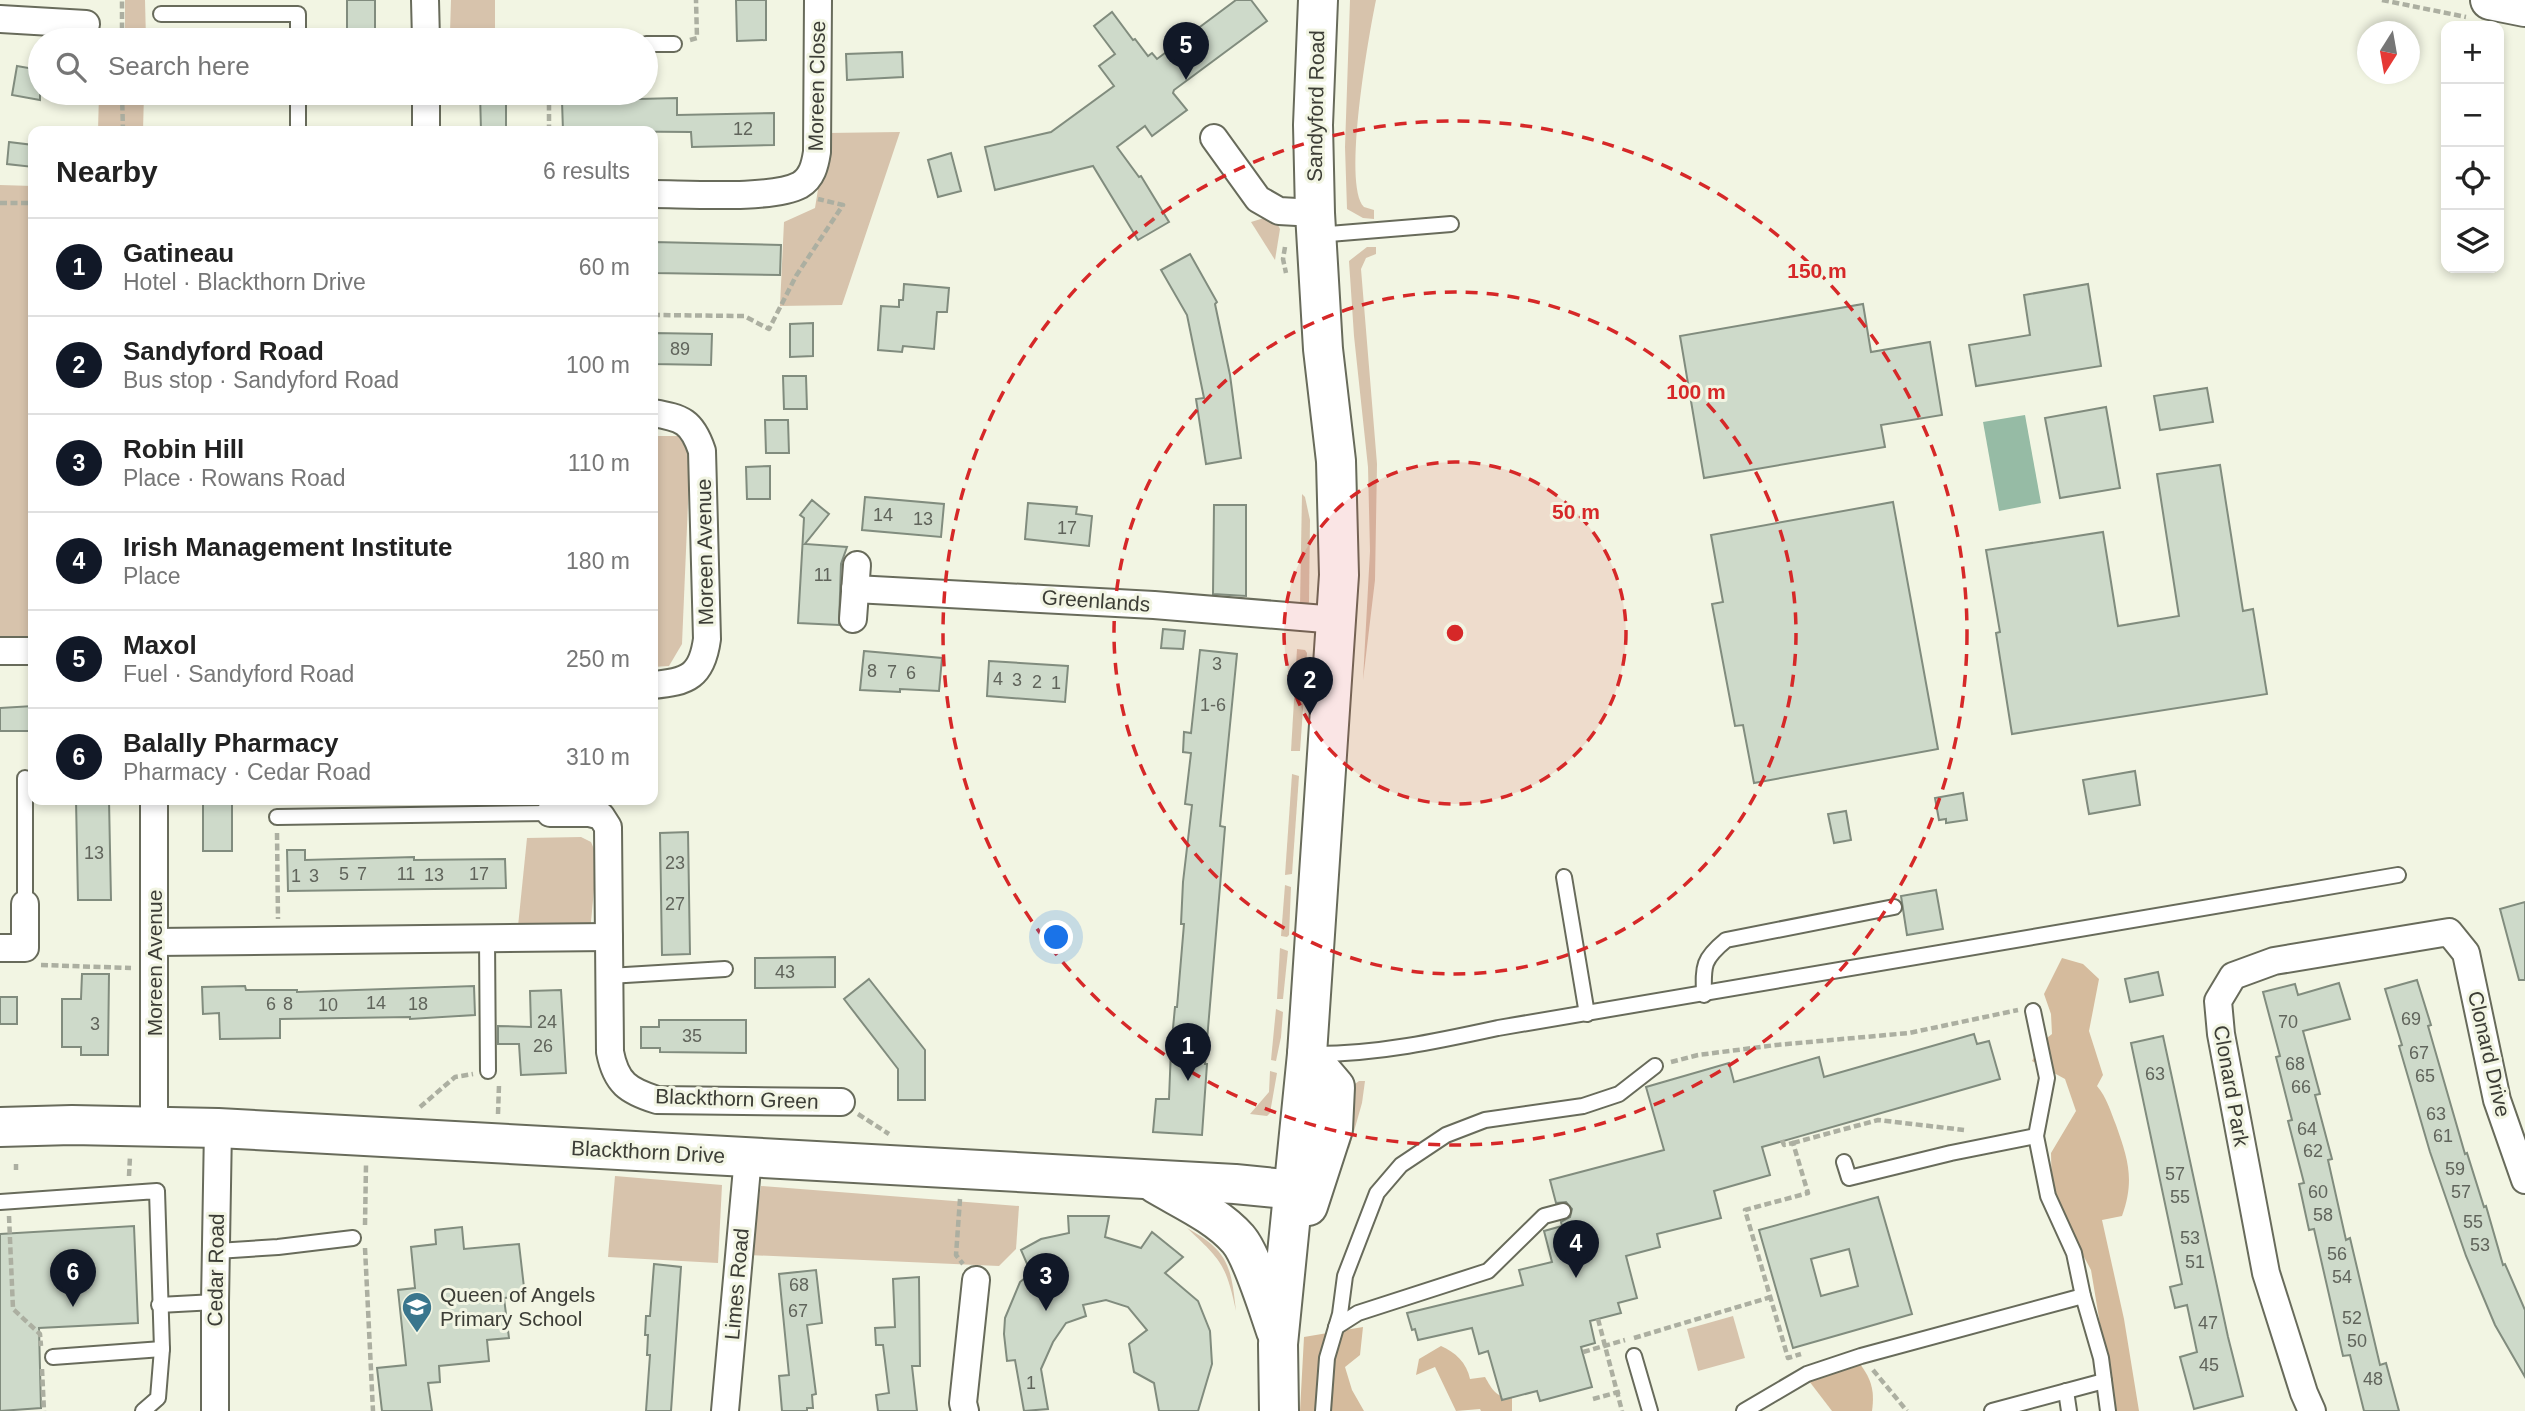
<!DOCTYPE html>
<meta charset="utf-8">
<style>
:root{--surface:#fff;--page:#f2f2f2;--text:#222;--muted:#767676;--line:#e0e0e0;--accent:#111827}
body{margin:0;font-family:Helvetica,sans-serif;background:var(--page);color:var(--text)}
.controls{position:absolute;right:21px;top:21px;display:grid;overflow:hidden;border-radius:14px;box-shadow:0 4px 10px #0003}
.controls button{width:63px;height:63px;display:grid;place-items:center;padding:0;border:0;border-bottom:2px solid var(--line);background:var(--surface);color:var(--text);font:35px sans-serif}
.compass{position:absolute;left:2357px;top:21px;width:63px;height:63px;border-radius:50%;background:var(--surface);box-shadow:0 4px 10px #0003;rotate:191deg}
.you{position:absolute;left:1057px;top:938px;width:24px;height:24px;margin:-18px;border:5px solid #fff;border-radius:50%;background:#1a73e8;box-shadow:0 0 0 10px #1a73e833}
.badge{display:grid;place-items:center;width:46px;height:46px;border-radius:50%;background:var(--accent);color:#fff;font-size:23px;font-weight:700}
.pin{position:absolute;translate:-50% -58px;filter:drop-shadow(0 2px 4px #0008)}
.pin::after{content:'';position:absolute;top:37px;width:24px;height:21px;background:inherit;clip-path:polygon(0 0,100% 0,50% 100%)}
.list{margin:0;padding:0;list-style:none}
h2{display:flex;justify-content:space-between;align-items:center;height:91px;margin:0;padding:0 28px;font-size:30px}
h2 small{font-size:23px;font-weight:400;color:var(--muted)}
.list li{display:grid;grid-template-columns:46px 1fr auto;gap:21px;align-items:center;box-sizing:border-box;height:98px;padding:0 28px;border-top:2px solid var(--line)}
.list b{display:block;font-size:26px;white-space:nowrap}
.list p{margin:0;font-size:23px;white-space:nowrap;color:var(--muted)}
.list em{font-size:23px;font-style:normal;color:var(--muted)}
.icon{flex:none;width:38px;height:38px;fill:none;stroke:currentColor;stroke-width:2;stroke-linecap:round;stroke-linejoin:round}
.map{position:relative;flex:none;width:2525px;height:1411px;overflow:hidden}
.search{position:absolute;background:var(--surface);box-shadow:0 4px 10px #0003;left:28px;top:28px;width:630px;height:77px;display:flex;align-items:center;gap:18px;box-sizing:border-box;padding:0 24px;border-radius:38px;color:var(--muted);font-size:26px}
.panel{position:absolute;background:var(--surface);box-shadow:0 4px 10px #0003;left:28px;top:126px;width:630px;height:679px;border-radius:14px}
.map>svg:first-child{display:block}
</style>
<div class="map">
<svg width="2525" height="1411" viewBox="0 0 2525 1411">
<rect width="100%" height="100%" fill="#f2f5e3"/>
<g fill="#d7c3ac">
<path d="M125,0h20l1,40h-21z"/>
<path d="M451,0h44v32h-45z"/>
<path d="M1350,0h26c-7,34 -34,184 -12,207l10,3v9l-11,-1 -16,-9 -2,-62z"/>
<path d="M99,93h45l-1,38h-45z"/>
<path d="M900,132l-58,173 -62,1 4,-84 31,-14 12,-75z"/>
<path d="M0,185l33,1v452h-33z"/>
<path d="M1264,218l13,5 3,6 -5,31 -24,-38z"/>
<path d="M1367,247h9v7l-10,4 -5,11 16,195 -2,116 -12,100 7,-129 -2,-84 -14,-131 -5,-75z"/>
<path d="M653,436h26l11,21 -8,187 -13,22 -16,1z"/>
<path d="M1302,494l3,3 5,23 -1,82 -2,4h-7z"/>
<path d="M1297,649l8,1 2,3 -7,98h-9z"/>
<path d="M1292,774l7,2 -7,98 -7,1z"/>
<path d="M581,837l10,5 6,14 -7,77 -73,3 10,-98z"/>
<path d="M1285,885l6,2 -2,48 -2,2 -6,-1z"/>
<path d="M1280,948l8,3 -5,48h-6z"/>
<path d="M1276,1009l7,3 -2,25 -5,24 -5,-1z"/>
<path d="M1270,1071l7,2 -7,40 -3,3 -17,-2 19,-22z"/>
<path d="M1359,1081h6l-3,22 -13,46 6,-65z"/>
<path d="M615,1176l107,9 -4,78 -110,-6z"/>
<path d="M761,1186l258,20 -3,43 -17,17 -251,-11z"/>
<path d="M1187,1228c41,23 44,37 49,83 -10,-47 -15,-51 -49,-83z"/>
<path d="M1733,1316l12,42 -47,13 -11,-42z"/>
</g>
<g fill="#d5bb9d">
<path d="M2062,958l21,6 16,15 -10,52 14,44 -6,11c10,12 13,24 19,39 12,34 19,55 6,91l-20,4 22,99 15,92h-27l-5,-45 -16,-96 -39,-73 -1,-44 25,-42 -11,-32 -33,-18 11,-20 9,-7 -1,-20 -7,-20z"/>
<path d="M1363,1327l-3,28 -15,12 7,23 12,21h-64l4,-74z"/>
<path d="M1441,1346c14,6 26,17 29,33l15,-2c7,12 11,21 27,21v13h-31l-1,-2 -24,2 -21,-44 -19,8 3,-16z"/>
<path d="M1857,1360c14,18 18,29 15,51h-40l-23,-30z"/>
</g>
<path fill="#96bba5" d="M2025,415l16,88 -42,8 -16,-89z"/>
<g fill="#cedaca" stroke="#818c7e" stroke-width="2" fill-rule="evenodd">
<rect x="347" y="0" width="28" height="40"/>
<path d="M736,0h30v40l-29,1z"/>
<path d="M1236,0h15l16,21 -93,69 -1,3 14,17 -35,26 -7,-10 -28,21 22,30 2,-1 28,46 -31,18 -45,-74 -98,24 -10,-43 66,-15 63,-46 -15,-20 16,-12 -21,-28 18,-14 21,28 2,-1 13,17 4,-3 5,6z"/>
<path d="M902,52l1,25 -56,3 -1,-26z"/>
<path d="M17,66l23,4v30l-28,-5z"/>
<path d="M480,93h26v38h-25z"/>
<path d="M677,98v17l97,-2v32l-82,2 -1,-15 -128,-1 -1,-30z"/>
<path d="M9,142l24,3v22l-26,-3z"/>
<path d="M951,153l10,38 -23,6 -10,-37z"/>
<path d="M653,242l128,3 -1,30 -127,-2z"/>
<path d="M1190,254l27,48 -2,2 15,71 11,83 -35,6 -10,-65 8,-1 -17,-83 -26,-45z"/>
<path d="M904,284l45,4 -2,24h-10l-3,37 -31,-3 -1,6 -24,-2 3,-44 18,1v-7h4z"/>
<path d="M2088,284l13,82 -125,20 -7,-41 61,-10 -6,-40z"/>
<path d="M1863,304l8,48 59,-10 12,73 -61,10 4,22 -181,31 -24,-142z"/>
<path d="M813,323v33l-23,1v-33z"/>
<path d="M653,333l59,1 -1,31 -58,-1z"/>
<path d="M783,376h23l1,33h-23z"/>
<path d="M2207,388l6,34 -53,8 -6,-34z"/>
<path d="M2106,407l14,81 -60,10 -15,-80z"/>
<path d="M765,420h23l1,33h-23z"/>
<path d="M2220,465l23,146 10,-2 14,85 -255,40 -16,-101 4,-1 -14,-82 117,-18 15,94 61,-10 -22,-142z"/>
<path d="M770,466v33h-23l-1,-32z"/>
<path d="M865,497l79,7 -3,33 -79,-7z"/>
<path d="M812,500l17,14 -24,30 42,3 -6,17 -2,61 -41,-2 6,-105 -4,-3z"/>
<path d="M1893,502l45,247 -184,34 -11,-58 -8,1 -23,-122 11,-2 -12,-67z"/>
<path d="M1028,503l49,4 -1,7 16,2 -3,30 -64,-7z"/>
<path d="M1214,505h32v91l-33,-2z"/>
<path d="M1163,629l22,2 -2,18 -22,-1z"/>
<path d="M1200,650l37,4 -17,172 5,1 -20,237h2l-5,71 -49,-3 3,-33h13l2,-50 4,-42h2l7,-83h-3l2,-42 9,-77 -7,-1 6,-51 -8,-1 1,-20 7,1z"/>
<path d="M864,651l78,7 -3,33 -39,-2v3l-40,-2z"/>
<path d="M989,661l79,5 -3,36 -78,-6z"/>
<path d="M33,706v25h-33v-23z"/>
<path d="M2135,771l5,34 -51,9 -6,-34z"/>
<path d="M1963,793l4,27 -21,3v-4l-7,1 -4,-22z"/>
<path d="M76,800h33l2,100h-33z"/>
<rect x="203" y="800" width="29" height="51"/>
<path d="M1846,811l5,29 -17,3 -6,-29z"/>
<path d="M688,832l2,122 -28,1 -2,-122z"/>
<path d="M287,850h18v10l109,-3v3l91,-1 1,29 -218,3z"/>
<path d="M1936,890l7,39 -36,6 -6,-39z"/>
<path d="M2525,902v78h-6l-19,-71z"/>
<path d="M835,957v30l-80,1v-30z"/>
<path d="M2158,972l5,23 -33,7 -5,-23z"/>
<path d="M82,974h27l-1,81h-27v-8h-19v-48h19z"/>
<path d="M869,979l56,71v50h-27v-31l-54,-70z"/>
<path d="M2417,980l14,45 -3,1 37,128 2,-1 17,54 2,-1 17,59 2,-1 20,46v67l-30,-52 -29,-69 -36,-104 -31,-106 3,-1 -17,-56z"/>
<path d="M2339,983l11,36 -47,12 17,63 -5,1 17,64 -4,1 18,80 4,-2 30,127 6,-2 13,48h-35l-14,-56 -7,1 -29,-127 -5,1 -10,-46 5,-1 -16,-62 4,-1 -16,-63 4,-1 -17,-64 32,-8 3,11z"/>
<path d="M245,986l1,4h51v2l177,-6 1,29 -65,4v-2l-130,2v19l-60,1 -1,-26 -16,1 -1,-27z"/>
<path d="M561,990l5,83 -45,2 -2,-31h-21v-18l33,1 -1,-36z"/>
<rect x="0" y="997" width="17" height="27"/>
<path d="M659,1020h87v33l-86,-1v-4h-19v-21h18z"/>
<path d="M1974,1034l3,10 12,-3 11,38 -238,68 8,28 -56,16 7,27 -64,16 3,13 -34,9 11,42 -19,5 3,10 -31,8 5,22 -14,4 11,40 -52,14 -3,-10 -35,9 -14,-49 -9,3 -7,-26 -54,12 -3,-11 -3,1 -5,-17 116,-28 -4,-15 33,-8 -8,-31 18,-5 -1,-4 9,-5 2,-8 -6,-7 -10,1 -6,-23 114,-30 -18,-63 83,-24 5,19 85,-25 5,20z"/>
<path d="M2163,1036l65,301 15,59 -49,13 -14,-52 17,-5 -10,-47 -12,3 -5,-21 12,-3 -51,-241z"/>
<path d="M1878,1197l34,117 -119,34 -34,-118zM1849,1249l9,37 -37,10 -10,-37z"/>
<path d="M1068,1216h41l-4,21 36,11 11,-16 31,25 -18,16 33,28 12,30 2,33 -14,47h-39l-5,-28 -20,-11 -5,-28 18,-14 -19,-23 -22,-7 -23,5 3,11 -20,7 -13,19 -12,27 7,40 -24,2 -9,-51 -8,1 -3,-27 1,-16 15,-36 11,-9 -10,-23 20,-11 28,-6z"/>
<path d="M134,1226l4,97 -99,5 2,80 -41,3v-177z"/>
<path d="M462,1227l2,22 55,-5 6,52 -21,2 5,40 -22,2 2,21 -50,5 1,16 -12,1 4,28h-50l-5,-43 29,-3 -8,-75 17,-2 -4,-41 25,-3 -1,-14z"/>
<path d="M654,1264l27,3 -10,144h-25l4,-56h-3l1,-20h-3l1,-19h4z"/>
<path d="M816,1270l6,53 -15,2 9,69 -4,1 1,13h-6v3h-25l-3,-35 10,-1 -10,-101z"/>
<path d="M919,1277l1,89h-8l5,45h-39l-2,-16 13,-2 -6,-48h-7l-1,-17 20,-1 -2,-48z"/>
</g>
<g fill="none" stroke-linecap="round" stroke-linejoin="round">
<g stroke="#686b5b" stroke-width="18">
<g id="lane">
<path d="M161,14h137v26"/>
<path d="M646,44h28"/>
<path d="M298,131v-38"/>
<path d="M1317,235l134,-11"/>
<path d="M25,778v126"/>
<path d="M277,817l273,-4"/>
<path d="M1564,877l23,137"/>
<path d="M487,938l1,133"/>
<path d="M609,976l116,-7"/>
<path d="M1704,995c-1,-30 -1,-36 22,-55l168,-33"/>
<path d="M2033,1011l14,67 -11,58 12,60 26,57 9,43 18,62 7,53"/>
<path d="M1316,1054c62,0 122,-13 182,-26l900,-153"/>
<path d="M1844,1162l5,16 102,-25 85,-17"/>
<path d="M0,1202l157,-11 5,158 -4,49 -15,13"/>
<path d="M217,1251l61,-4 75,-9"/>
<path d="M159,1305l56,-3"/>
<path d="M1336,1327l22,-14 130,-42 56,-55 19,-5"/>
<path d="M1634,1356l16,55"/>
<path d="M53,1357l109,-8"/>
<path d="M2066,1391l3,20"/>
<path d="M1323,1411l4,-53 13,-44 5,-38 32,-83 24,-28 45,-30 39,-15 98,-14 36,-12 36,-28"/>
<path d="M1744,1411l63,-37 54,-18 222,-60"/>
<path d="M1992,1411l112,-30"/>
</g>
</g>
<g stroke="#686b5b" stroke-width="30">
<g id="street">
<path d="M425,0l1,40"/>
<path d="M0,19l86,5"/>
<path d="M426,93v38"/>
<path d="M1214,138l44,61 21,12 36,2"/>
<path d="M653,194c34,0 119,6 147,-9 12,-7 15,-20 17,-33l1,-152"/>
<path d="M653,413c29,5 39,8 49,38l5,188c-5,37 -19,43 -54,46"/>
<path d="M855,589l299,16 183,15"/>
<path d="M853,619l4,-54"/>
<path d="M0,651h33"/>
<path d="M550,813h39l12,3 7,11 2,225c6,31 18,39 47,48l184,2"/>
<path d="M155,942l454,-5"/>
<path d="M0,948h25v-44"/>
<path d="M154,1126v-326"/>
<path d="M215,1411v-109l3,-174"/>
<path d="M725,1411l23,-254"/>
<path d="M965,1411l-2,-8 13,-123"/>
<path d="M2312,1411l-8,-18 -38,-120 -45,-239 -3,-33 15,-25 41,-15 175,-29 17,21 31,147 28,80"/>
</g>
</g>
<g stroke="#686b5b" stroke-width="42">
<g id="secondary">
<path d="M2490,0l35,7"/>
<path d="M1307,1054l28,33 -2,42 -25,77"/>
<path d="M0,1127l72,-2 146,3 1017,56 60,6"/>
<path d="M1156,1184c27,16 61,31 82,55 14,16 30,69 38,92"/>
<path d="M1279,1411l-1,-67 29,-290 32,-479 -3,-114 -13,-112 -8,-136 -2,-88 5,-125"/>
</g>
</g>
<g stroke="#acafa1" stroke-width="4.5" stroke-dasharray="7 3.5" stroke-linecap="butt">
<path d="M2382,0l84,17"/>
<path d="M122,40v-40"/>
<path d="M690,40l7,-2 -1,-38"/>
<path d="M122,93l1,38"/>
<path d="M549,93v38"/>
<path d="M0,203h33"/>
<path d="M1285,247l-2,12 3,14"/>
<path d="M653,315l91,1 25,13 27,-53 47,-71 -25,-6"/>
<path d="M277,833l1,86"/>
<path d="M41,965l90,3"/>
<path d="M1671,1062l27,-7 78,-10 133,-12 109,-23"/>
<path d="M420,1107l35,-30 18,-3"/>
<path d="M498,1114l1,-29"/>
<path d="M858,1114l31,20"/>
<path d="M1782,1140l2,5 9,-2 15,50 -63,17 43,148 13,-4"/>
<path d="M1793,1143l85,-23 86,10"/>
<path d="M16,1170v-6"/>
<path d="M129,1176l1,-20"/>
<path d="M960,1199l-4,56 7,9"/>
<path d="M9,1216l4,93 27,25 1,12"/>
<path d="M365,1225l1,-60"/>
<path d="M365,1248l8,163"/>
<path d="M1598,1319l24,92"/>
<path d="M1634,1338l137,-41"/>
<path d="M1583,1352l42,-12"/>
<path d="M42,1369l2,42"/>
<path d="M1873,1370l34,41"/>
<path d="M1593,1399l29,-8"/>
</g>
<use href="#lane" stroke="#fff" stroke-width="14"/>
<use href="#street" stroke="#fff" stroke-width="26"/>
<use href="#secondary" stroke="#fff" stroke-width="38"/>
</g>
<circle cx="1455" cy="633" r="171" fill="#d62828" fill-opacity=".12"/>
<g fill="none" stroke="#d62828" stroke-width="3.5" stroke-dasharray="12 9">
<circle cx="1455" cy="633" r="171"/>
<circle cx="1455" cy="633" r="341"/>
<circle cx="1455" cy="633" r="512"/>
</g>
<defs>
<g id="school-pin" transform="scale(1.575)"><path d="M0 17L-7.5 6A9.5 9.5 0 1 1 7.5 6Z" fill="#3a768d" stroke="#f2f5e3"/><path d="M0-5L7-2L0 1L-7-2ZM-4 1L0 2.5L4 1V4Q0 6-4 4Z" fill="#fff"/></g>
</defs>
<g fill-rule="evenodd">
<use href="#school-pin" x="417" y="1307"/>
</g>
<g text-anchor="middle" stroke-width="6" stroke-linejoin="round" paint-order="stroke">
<g font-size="18" fill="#60645b">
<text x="743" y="135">12</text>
<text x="680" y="355">89</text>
<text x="883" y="521">14</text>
<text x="923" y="525">13</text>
<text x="1067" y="534">17</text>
<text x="823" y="581">11</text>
<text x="1217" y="670">3</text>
<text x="872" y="677">8</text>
<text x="892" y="678">7</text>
<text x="911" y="679">6</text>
<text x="998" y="685">4</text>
<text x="1017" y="686">3</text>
<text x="1037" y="688">2</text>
<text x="1056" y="689">1</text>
<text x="1213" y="711">1-6</text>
<text x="94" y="859">13</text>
<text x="675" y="869">23</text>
<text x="344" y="880">5</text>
<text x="362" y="880">7</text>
<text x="406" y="880">11</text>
<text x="479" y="880">17</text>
<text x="434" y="881">13</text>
<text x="296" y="882">1</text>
<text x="314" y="882">3</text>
<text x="675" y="910">27</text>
<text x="785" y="978">43</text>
<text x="376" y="1009">14</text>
<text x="271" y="1010">6</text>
<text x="288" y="1010">8</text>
<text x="418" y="1010">18</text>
<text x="328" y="1011">10</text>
<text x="2411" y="1025">69</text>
<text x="547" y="1028">24</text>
<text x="2288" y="1028">70</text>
<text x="95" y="1030">3</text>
<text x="692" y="1042">35</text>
<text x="543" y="1052">26</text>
<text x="2419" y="1059">67</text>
<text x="2295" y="1070">68</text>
<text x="2155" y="1080">63</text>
<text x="2425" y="1082">65</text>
<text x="2301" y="1093">66</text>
<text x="2436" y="1120">63</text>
<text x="2307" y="1135">64</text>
<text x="2443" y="1142">61</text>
<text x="2313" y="1157">62</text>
<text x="2455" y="1175">59</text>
<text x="2175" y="1180">57</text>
<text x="2318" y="1198">60</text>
<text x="2461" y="1198">57</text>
<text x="2180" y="1203">55</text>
<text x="2323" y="1221">58</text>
<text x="2473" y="1228">55</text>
<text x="2190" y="1244">53</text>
<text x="2480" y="1251">53</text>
<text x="2337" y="1260">56</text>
<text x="2195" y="1268">51</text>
<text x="2342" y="1283">54</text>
<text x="799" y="1291">68</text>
<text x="798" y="1317">67</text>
<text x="2352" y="1324">52</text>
<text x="2208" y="1329">47</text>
<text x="2357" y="1347">50</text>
<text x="2209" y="1371">45</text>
<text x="2373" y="1385">48</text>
<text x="1031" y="1389">1</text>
</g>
<g font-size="21" fill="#3c3d36" stroke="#f2f5e3">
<text transform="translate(817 86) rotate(-89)" y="7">Moreen Close</text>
<text transform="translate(1316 106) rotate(-89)" y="7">Sandyford Road</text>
<text transform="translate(705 552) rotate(-91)" y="7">Moreen Avenue</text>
<text transform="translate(1096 601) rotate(4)" y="7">Greenlands</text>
<text transform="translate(155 963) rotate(-90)" y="7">Moreen Avenue</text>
<text transform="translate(2489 1054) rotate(77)" y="7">Clonard Drive</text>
<text transform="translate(2231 1086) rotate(80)" y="7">Clonard Park</text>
<text transform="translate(737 1099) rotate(2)" y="7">Blackthorn Green</text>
<text transform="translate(648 1152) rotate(3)" y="7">Blackthorn Drive</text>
<text transform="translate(216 1270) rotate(-89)" y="7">Cedar Road</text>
<text transform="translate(737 1284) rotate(-85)" y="7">Limes Road</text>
</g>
<g font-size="21" fill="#3c3d36" stroke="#f2f5e3" text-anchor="start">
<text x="440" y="1302">Queen of Angels<tspan x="440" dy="24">Primary School</tspan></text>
</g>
</g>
<circle cx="1455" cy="633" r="10" fill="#d62828" stroke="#f2f5e3" stroke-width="3.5"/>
<g font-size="21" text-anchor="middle" font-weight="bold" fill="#d62828" stroke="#f2f5e3" stroke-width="6" stroke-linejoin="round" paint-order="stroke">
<text x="1817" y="278">150 m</text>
<text x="1696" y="399">100 m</text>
<text x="1576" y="519">50 m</text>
</g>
</svg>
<div class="controls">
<button>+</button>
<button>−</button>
<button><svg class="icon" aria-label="locate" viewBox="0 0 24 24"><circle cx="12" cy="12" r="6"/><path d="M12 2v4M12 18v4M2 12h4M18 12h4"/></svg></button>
<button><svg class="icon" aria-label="layers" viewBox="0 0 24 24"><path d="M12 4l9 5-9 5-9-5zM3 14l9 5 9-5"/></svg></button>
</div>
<svg class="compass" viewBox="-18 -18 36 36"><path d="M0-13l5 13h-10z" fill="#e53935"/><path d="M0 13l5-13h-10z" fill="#767676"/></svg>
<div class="you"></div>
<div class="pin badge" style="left:1188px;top:1081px">1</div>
<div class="pin badge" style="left:1310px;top:715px">2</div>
<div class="pin badge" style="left:1046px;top:1311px">3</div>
<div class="pin badge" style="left:1576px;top:1278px">4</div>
<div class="pin badge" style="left:1186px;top:80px">5</div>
<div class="pin badge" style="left:73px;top:1307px">6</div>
<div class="search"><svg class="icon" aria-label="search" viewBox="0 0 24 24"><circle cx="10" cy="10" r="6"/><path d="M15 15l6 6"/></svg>Search here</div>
<section class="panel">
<h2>Nearby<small>6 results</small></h2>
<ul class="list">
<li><span class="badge">1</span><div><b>Gatineau</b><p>Hotel · Blackthorn Drive</p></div><em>60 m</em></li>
<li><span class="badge">2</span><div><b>Sandyford Road</b><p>Bus stop · Sandyford Road</p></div><em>100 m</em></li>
<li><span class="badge">3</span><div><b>Robin Hill</b><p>Place · Rowans Road</p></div><em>110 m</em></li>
<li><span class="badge">4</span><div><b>Irish Management Institute</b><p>Place</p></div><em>180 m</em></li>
<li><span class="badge">5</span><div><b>Maxol</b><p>Fuel · Sandyford Road</p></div><em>250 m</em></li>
<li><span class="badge">6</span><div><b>Balally Pharmacy</b><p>Pharmacy · Cedar Road</p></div><em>310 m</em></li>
</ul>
</section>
</div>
